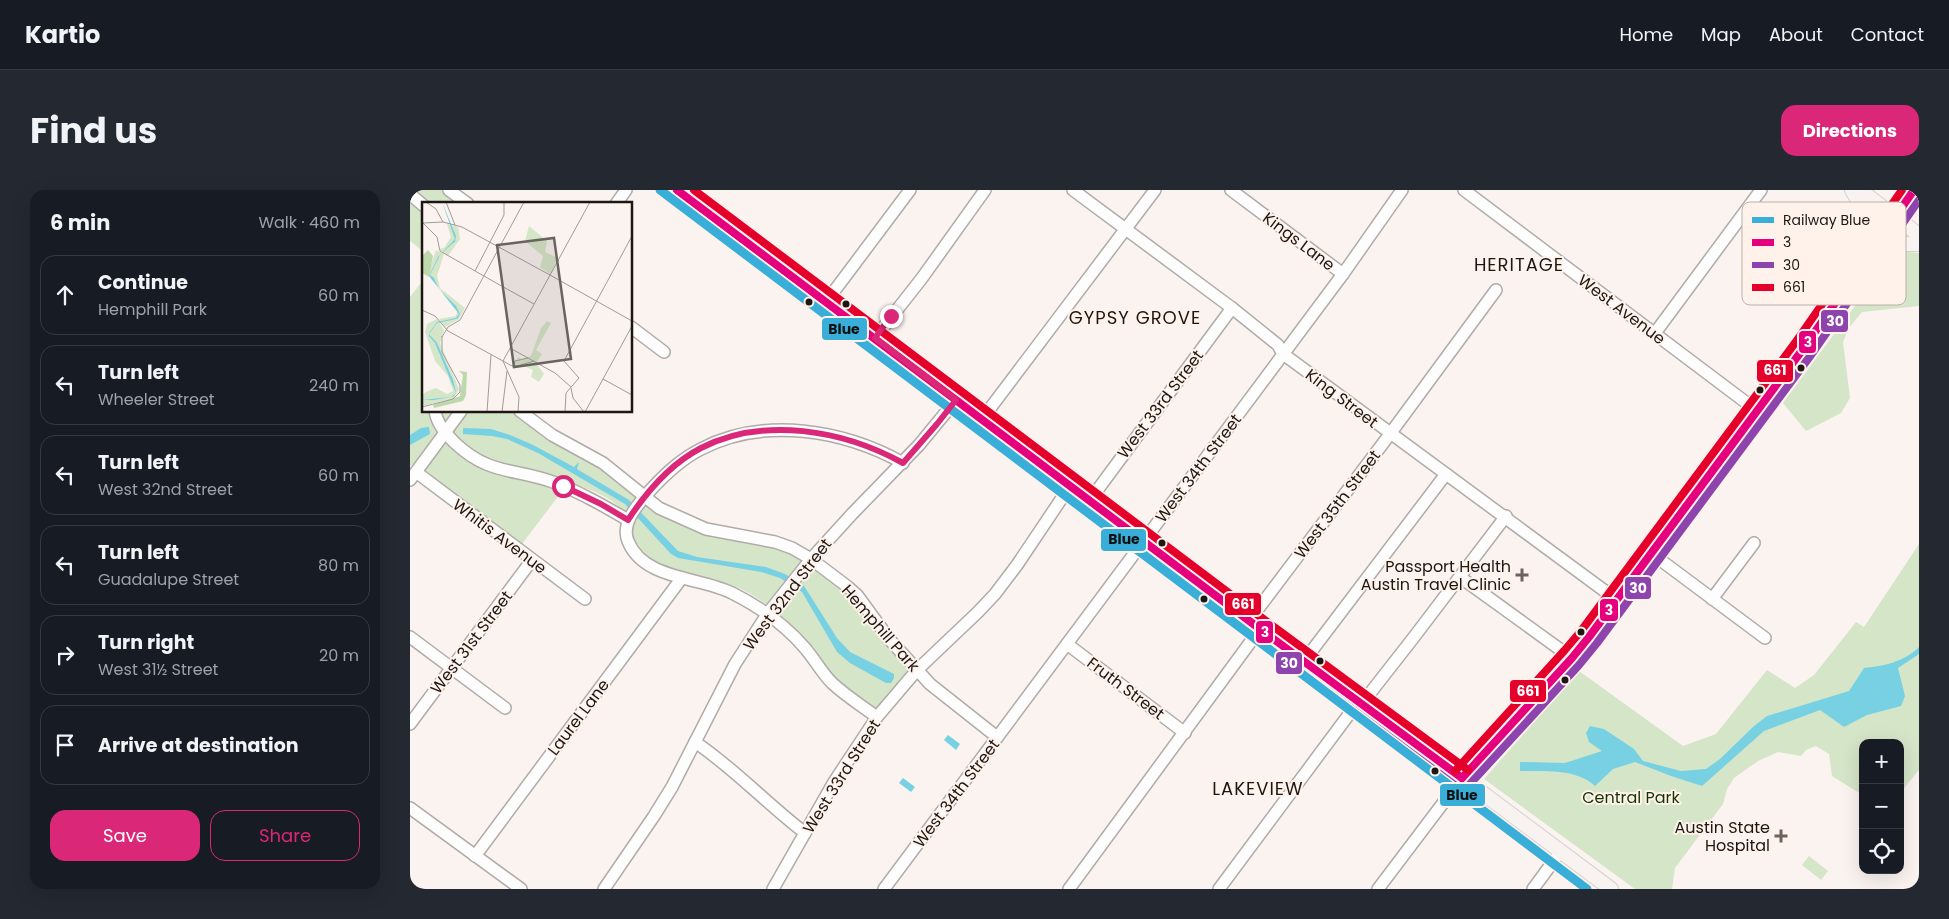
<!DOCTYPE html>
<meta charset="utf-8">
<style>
:root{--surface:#171b24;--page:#242831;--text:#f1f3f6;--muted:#9ea1a6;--line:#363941;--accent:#db2777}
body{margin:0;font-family:Poppins,sans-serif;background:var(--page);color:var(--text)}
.controls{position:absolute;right:15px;bottom:15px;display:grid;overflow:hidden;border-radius:10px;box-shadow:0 5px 20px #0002}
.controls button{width:45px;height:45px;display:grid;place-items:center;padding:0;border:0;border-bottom:1px solid var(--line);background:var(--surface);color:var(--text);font:25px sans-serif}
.stop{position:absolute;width:15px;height:15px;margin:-11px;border:4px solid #db2777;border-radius:50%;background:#fff}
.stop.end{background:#db2777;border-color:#fff;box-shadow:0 1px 5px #0008}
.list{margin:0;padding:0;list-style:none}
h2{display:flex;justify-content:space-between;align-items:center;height:65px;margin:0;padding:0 20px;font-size:21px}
h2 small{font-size:16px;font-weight:400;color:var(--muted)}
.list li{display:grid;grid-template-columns:32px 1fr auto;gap:15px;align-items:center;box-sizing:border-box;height:80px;margin:0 10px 10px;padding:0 10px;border:1px solid var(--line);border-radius:15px}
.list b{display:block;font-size:19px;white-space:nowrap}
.list p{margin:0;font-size:16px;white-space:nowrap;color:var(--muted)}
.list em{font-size:16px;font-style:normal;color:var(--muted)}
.actions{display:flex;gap:10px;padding:15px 20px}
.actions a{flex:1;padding:11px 0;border:1px solid var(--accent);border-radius:15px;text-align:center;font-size:18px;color:var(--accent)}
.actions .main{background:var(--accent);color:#fff}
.icon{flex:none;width:28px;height:28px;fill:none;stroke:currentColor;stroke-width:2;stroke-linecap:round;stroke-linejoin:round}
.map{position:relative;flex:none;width:1509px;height:699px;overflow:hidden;border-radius:15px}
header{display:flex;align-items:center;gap:30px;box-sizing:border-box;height:70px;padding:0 25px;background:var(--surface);border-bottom:1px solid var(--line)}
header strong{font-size:24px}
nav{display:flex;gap:28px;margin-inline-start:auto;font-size:18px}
.intro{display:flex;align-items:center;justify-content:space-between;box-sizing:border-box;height:120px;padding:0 30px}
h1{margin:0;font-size:35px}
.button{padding:12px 22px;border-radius:15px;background:var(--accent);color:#fff;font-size:18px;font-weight:700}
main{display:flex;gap:30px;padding:0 30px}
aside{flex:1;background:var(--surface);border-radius:15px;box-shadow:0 5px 20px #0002}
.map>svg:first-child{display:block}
</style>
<header>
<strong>Kartio</strong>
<nav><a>Home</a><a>Map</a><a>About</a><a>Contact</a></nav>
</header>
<div class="intro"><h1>Find us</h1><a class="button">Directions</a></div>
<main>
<aside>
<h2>6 min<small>Walk · 460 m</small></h2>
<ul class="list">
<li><svg class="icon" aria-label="ahead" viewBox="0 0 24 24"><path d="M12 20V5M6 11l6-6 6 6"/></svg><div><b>Continue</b><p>Hemphill Park</p></div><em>60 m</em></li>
<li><svg class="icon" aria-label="left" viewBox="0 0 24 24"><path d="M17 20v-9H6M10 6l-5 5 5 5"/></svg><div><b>Turn left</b><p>Wheeler Street</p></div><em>240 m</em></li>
<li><svg class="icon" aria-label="left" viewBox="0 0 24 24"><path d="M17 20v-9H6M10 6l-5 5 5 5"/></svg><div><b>Turn left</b><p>West 32nd Street</p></div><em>60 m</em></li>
<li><svg class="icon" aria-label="left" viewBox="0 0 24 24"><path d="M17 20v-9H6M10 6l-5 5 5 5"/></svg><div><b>Turn left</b><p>Guadalupe Street</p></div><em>80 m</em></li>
<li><svg class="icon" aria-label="right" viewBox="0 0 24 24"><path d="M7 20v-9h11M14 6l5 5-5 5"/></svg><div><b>Turn right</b><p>West 31½ Street</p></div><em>20 m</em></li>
<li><svg class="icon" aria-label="arrive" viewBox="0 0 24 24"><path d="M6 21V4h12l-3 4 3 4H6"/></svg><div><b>Arrive at destination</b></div></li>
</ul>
<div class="actions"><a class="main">Save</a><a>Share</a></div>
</aside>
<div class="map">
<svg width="1509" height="699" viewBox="0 0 1509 699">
<rect width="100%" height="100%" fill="#faf3f0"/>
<g fill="#d5e5c8">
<path d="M3,0h31l19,14h-39v48l-14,-11v-47z"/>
<path d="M1491,61l18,2v53l-57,6 -13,16 -6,14 7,56 -9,15 -35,18 -23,-28 109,-147z"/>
<path d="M14,89v132h90l16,13 60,35 70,54 127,39 13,7 30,18 20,18 59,73v3l-31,38 -4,-1c-16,-12 -33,-24 -47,-39 -8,-9 -15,-20 -23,-30 -15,-18 -35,-34 -55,-46 -31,-17 -70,-14 -99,-35 -8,-6 -16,-15 -18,-24 -1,-5 0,-11 -3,-15 -11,-21 -39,-29 -60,-37l-47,62 -107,-81 -5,3v-169z"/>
<path d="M1509,354v226l-19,23v-50h-37v51l-7,-3 -24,-15 -3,-22 -13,-8 -10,4 -5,6 -23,-4 -20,9 -24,17 -7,11 -4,15 -48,64 -3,21h-37l-151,-110 95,-108 104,75 33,-12 51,-64 28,18 19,-13 42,-53 8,5z"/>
<path d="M1399,666l19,15 -7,9 -19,-15z"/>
</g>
<g fill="#77d1e2">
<path d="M19,237l1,7 -20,11v-10l11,-7z"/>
<path d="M53,238l28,1 19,6 23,10 41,22 5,-5 -2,7 52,31 49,51 19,6 69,10 19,7 19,12 33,52 13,14 44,22v4l-3,5h-5l-36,-20 -13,-11 -35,-60 -22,-14 -19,-6 -83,-14 -7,-4 -46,-50 -87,-51 -31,-14 -15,-3 -29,-2z"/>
<path d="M1509,457v7l-21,14 7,28 -4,10 -34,9 -23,12 -24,-17 -56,21 -62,55 -31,-10 -36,-14 -22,7 -18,17c-20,-18 -49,-14 -75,-15v-9l45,1 37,-12 -13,-9 -3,-9 4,-7 14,3 30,20 9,12 38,10 25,-2 14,-10 34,-33 13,-10 82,-25 15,-23c20,-2 40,-6 55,-21z"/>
<path d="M538,545l12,9 -4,6 -12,-10z"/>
<path d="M493,588l12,9 -4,5 -12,-9z"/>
</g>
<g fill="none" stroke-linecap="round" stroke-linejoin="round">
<g stroke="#b0aba8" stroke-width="14">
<g id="minor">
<path d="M39,0l19,14"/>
<path d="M663,0l159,118 46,37 5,9 7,5 327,241"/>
<path d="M821,0l112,84"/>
<path d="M1054,0l292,220"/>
<path d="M0,4l14,12"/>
<path d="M206,14l10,-14"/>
<path d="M416,112l84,-112"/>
<path d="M221,137l33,25"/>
<path d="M1245,143l106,-143"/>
<path d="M465,148l47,-60 63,-88"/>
<path d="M25,221c2,13 11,23 20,32 34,32 58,25 98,39 27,10 51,24 75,38"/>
<path d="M110,221l32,24 51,28 56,45 47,21 69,13 17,6 19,11 37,28 9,8 33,45 40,44 67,53"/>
<path d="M572,229l173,-229"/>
<path d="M6,282l169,127"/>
<path d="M0,290l51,-69"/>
<path d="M680,310l142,-192"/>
<path d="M1241,363l114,85"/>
<path d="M1050,387l112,81"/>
<path d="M1302,409l42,-56"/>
<path d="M839,431l141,-187 106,-144"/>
<path d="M0,447l95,71"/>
<path d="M657,454l118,89"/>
<path d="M894,471l142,-187"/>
<path d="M467,527c-15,-11 -31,-21 -45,-34 -11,-11 -18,-25 -28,-36 -20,-23 -44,-40 -72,-54 -31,-16 -89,-13 -104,-52 -7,-17 8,-34 18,-46 16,-18 33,-35 55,-46 63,-33 143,-19 202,14"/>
<path d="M0,534l122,-164"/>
<path d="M285,552c40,27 72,62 110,91"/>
<path d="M0,618l111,81"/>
<path d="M65,666l206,-277"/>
<path d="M194,699l50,-73 18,-29 63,-123 33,-51 43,-54 41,-45 67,-69 37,-45"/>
<path d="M363,699l61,-107 43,-65 40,-47 61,-58 17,-18 22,-29 53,-79"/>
<path d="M474,699l459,-615 59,-84"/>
<path d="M659,699l191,-260"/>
<path d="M809,699l131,-176 21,-21 43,-55 92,-121"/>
<path d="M968,699l84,-111"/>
<path d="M1123,699l28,-38"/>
</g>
</g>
<g stroke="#d4d1cf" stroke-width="16">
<g id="major">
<path d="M267,0l583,439 102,74 249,186"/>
<path d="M1442,0c15,26 23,32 14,63"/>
<path d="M1450,0l59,45"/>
<path d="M1454,74l36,-20h19"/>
<path d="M1052,588l110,-120 17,-21 214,-288 111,-159"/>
</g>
</g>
<use href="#minor" stroke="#fefdfd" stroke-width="11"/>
<use href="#major" stroke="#f8f3f0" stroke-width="14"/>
<g stroke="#fff2eb" stroke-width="11">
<g id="bus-1">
<path d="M267,0l583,439 202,149"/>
<path d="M1052,588l110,-120 17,-21 214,-288 111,-159"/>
</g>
</g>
<g stroke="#fff2eb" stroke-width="11">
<g id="bus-2">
<path d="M261,8l583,439 202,149"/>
<path d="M1059,595l110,-120 18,-22 214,-288 108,-155"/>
</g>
</g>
<g stroke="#fff2eb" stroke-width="11">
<g id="bus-3">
<path d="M284,0l572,431 202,149"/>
<path d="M1045,581l109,-120 17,-20 214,-288 107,-153"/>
</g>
</g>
<use href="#bus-1" stroke="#e5007d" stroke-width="8"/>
<use href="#bus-2" stroke="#8e44ad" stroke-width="8"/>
<use href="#bus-3" stroke="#e4002b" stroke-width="8"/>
<g stroke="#fff2eb" stroke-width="12">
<path id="rail-1" d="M250,0l927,699"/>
</g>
<use href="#rail-1" stroke="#38aed9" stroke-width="9"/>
</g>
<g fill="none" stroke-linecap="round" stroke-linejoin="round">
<path stroke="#db2777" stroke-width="6" d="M153,296l38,18 27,16c19,-29 42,-56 73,-72 63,-32 142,-18 202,15l34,-39 19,-24 -81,-62 16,-22"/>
</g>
<g fill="#1c1713" stroke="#fff2eb" stroke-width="2">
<circle cx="399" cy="112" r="4.5"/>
<circle cx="436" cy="114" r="4.5"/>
<circle cx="1391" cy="178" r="4.5"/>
<circle cx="1350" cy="200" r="4.5"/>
<circle cx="752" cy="353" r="4.5"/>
<circle cx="794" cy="409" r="4.5"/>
<circle cx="1171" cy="442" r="4.5"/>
<circle cx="910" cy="471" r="4.5"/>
<circle cx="1155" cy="490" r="4.5"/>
<circle cx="1025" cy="581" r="4.5"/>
</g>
<g fill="#6a6460" stroke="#fff2eb" stroke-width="2">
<path d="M1109.5 377.5h5v5h5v5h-5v5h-5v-5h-5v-5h5z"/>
<path d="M1368.5 638.5h5v5h5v5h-5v5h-5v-5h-5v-5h5z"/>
</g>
<g text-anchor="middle" stroke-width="4" stroke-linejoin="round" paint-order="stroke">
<g font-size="16" fill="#1c1713" stroke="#fff2eb">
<text transform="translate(889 51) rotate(37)" y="6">Kings Lane</text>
<text transform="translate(1212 119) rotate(37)" y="6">West Avenue</text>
<text transform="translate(932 208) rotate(37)" y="6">King Street</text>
<text transform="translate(750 214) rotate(-53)" y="6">West 33rd Street</text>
<text transform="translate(788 278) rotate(-53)" y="6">West 34th Street</text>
<text transform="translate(927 314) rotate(-53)" y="6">West 35th Street</text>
<text transform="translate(90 346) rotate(37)" y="6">Whitis Avenue</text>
<text transform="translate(377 404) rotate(-53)" y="6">West 32nd Street</text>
<text transform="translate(471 438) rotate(49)" y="6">Hemphill Park</text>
<text transform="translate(61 452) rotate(-53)" y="6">West 31st Street</text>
<text transform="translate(716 498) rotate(37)" y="6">Fruth Street</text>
<text transform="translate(168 527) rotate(-53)" y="6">Laurel Lane</text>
<text transform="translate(431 586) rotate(-58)" y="6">West 33rd Street</text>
<text transform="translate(546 603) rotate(-53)" y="6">West 34th Street</text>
</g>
<g font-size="16" fill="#1c1713" stroke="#fff2eb" text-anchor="end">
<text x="1101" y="382">Passport Health<tspan x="1101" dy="18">Austin Travel Clinic</tspan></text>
<text x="1360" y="643">Austin State<tspan x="1360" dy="18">Hospital</tspan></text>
</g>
<g font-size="16" fill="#143500" stroke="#fff2eb">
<text x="1221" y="613">Central Park</text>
</g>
<g font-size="18" letter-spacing="1" fill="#1c1713" stroke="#fff2eb">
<text x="1109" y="81">HERITAGE</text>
<text x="725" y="134">GYPSY GROVE</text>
<text x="848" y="605">LAKEVIEW</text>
</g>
</g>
<g transform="translate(12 12)">
<rect width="210" height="210" fill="#faf3f0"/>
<path d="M25,22l11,3 2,12 -12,17 -9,-7 5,-1 7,-11zM107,24l18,15 -2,11 13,6 -8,16 -10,-7 3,-11 -18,-15zM14,48l8,4 -7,22 3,12 25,20 -6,11 -14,8 -6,-8 17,-3 1,-5 -29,-37zM15,117l7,11 -4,13 19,46 -5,9 -32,8v-11l4,-3 10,-4 11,6 6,-3 -5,-15 -13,-15 -10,-29 2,-8zM125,119l4,2 -15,27 6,4 -6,9 8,11 -5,8 -8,-5 2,-7 -13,-6 -3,4 -4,-3 5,-8 3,2 10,-3 10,-28z" fill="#d5e5c8"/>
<path d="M6,48l5,6 -4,21 -7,-4v-17zM37,169l8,1 -1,23 -3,6 -29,7 -1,-3 27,-9 3,-21z" fill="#bed8ad"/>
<path d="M20,0l14,34 -1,6 -2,1 -13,12 -10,20 4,3 5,11 17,17 4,8 -2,4 -2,1 -19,4 -8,11 8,9 16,37 3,12 -2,4 -3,1 -17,3h-12l29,-3 5,-4 -21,-50 -6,-7v-3l8,-11 19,-4 3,-4 -30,-38 9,-19 17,-18z" fill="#77d1e2"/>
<path fill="none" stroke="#a19b98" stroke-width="1" d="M4,0l10,7 7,13M24,0l9,23M0,21l21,-1 19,5 88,48M1,21l14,14 3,14 58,33M53,69l29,-56v-13M128,73l82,46M76,82l36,20M0,108l13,6 13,15 66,36 20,-6M20,135l6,-10 12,-7 64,-118M88,146l45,25 16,14M91,164l2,-5 13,-3M181,177l29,16M149,186l2,10 11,14M0,205l31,-8 7,-7v-7l-18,-33v-16M65,210l4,-57M80,210l5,-41M96,210l1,-15 -16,-36 87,-159M143,210l1,-19 13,-15 -15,-17 68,-125M163,210l47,-86"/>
<path fill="#6a6460" fill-opacity="0.15" stroke="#6a6460" stroke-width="2.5" d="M132,36l17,121 -57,8 -17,-122z"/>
<rect width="210" height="210" fill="none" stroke="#1c1713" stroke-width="2.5"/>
</g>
<rect x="1332" y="12" width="164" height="103" rx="8" fill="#fff2eb" stroke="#bbb0aa" stroke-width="1"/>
<rect x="1342" y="27" width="22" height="6" fill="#38aed9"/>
<rect x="1342" y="49" width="22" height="7" fill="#e5007d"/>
<rect x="1342" y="72" width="22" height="6" fill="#8e44ad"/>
<rect x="1342" y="94" width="22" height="7" fill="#e4002b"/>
<g font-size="14" fill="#1c1713">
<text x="1373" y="35">Railway Blue</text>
<text x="1373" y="57">3</text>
<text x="1373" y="80">30</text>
<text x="1373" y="102">661</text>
</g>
<g stroke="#fff2eb" stroke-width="2">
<rect x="1410" y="119" width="29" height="24" rx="5" fill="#8e44ad"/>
<rect x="411" y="127" width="47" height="24" rx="5" fill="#38aed9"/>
<rect x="1388" y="140" width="19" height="24" rx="5" fill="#e5007d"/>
<rect x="1346" y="169" width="38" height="24" rx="5" fill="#e4002b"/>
<rect x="690" y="338" width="47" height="24" rx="5" fill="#38aed9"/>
<rect x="1214" y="386" width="28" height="24" rx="5" fill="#8e44ad"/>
<rect x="814" y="402" width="38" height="24" rx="5" fill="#e4002b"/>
<rect x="1189" y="408" width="20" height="24" rx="5" fill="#e5007d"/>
<rect x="845" y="430" width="19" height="24" rx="5" fill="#e5007d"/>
<rect x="865" y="461" width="28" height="24" rx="5" fill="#8e44ad"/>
<rect x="1099" y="489" width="38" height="24" rx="5" fill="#e4002b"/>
<rect x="1029" y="593" width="47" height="24" rx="5" fill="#38aed9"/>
</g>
<g font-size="14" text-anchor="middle" font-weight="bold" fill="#fff">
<text x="1425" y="136">30</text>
<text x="1398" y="157">3</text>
<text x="1365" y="185">661</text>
<text x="1228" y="403">30</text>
<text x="833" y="419">661</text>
<text x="1199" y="425">3</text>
<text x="855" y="447">3</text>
<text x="879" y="478">30</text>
<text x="1118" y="506">661</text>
</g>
<g font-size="14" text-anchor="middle" font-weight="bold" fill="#111">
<text x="434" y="144">Blue</text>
<text x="714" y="354">Blue</text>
<text x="1052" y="610">Blue</text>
</g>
</svg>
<div class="controls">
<button>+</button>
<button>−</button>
<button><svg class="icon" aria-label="locate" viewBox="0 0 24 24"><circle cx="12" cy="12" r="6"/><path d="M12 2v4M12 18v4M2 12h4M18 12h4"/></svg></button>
</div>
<div class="stop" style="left:153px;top:296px"></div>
<div class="stop end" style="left:481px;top:126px"></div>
</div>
</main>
